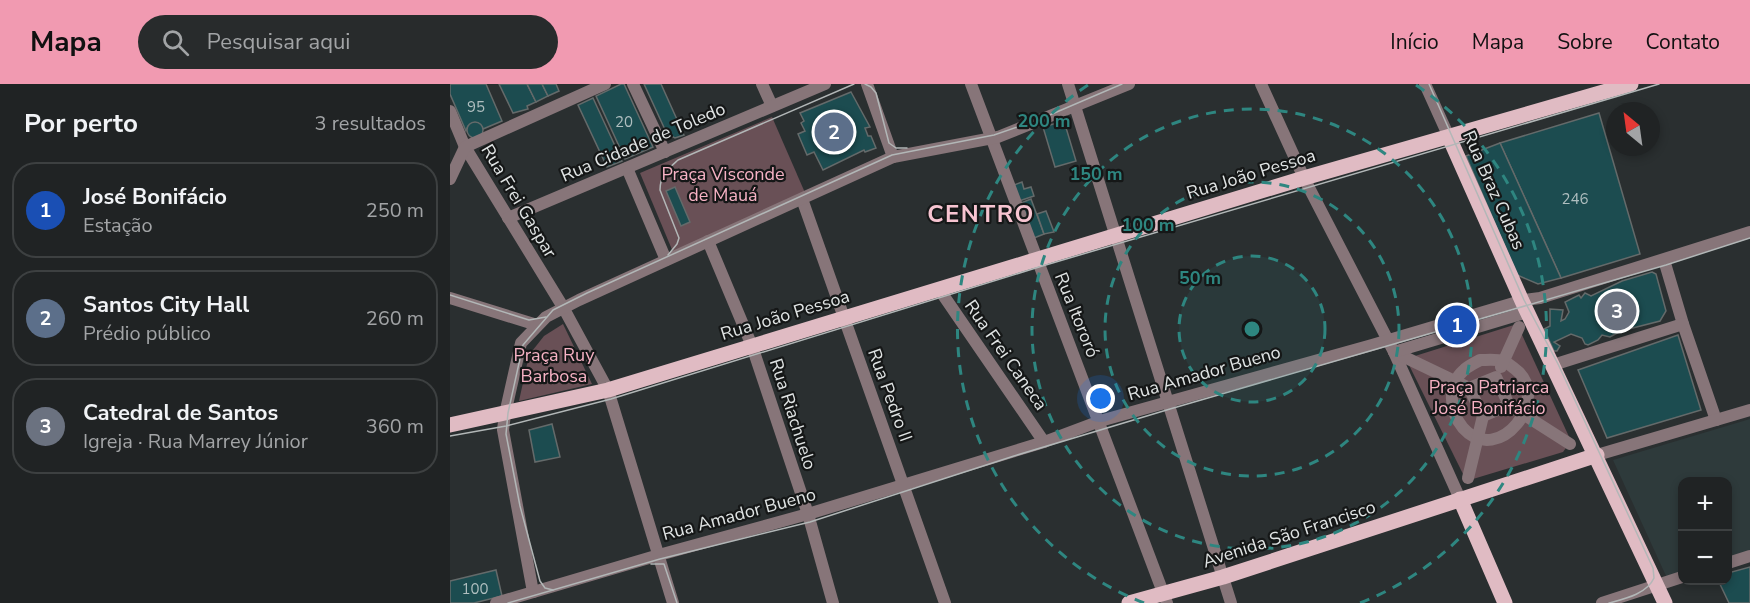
<!DOCTYPE html>
<html lang="pt">
<meta charset="utf-8">
<style>
:root{--surface:#202324;--page:#282b2c;--text:#f1f3f6;--muted:#a2a4a6;--line:#3d4041;--accent:#f19ab1}
body{margin:0;font-family:"Nunito Sans",sans-serif;background:var(--page);color:var(--text)}
.controls{position:absolute;right:18px;bottom:18px;display:grid;overflow:hidden;border-radius:12px;box-shadow:0 3px 9px #0003}
.controls button{width:54px;height:54px;display:grid;place-items:center;padding:0;border:0;border-bottom:2px solid var(--line);background:var(--surface);color:var(--text);font:30px sans-serif}
.compass{position:absolute;left:1156px;top:18px;width:54px;height:54px;border-radius:50%;background:var(--surface);box-shadow:0 3px 9px #0003;rotate:331deg}
.you{position:absolute;left:651px;top:315px;width:21px;height:21px;margin:-15px;border:4px solid #fff;border-radius:50%;background:#1a73e8;box-shadow:0 0 0 9px #1a73e833}
.badge{display:grid;place-items:center;width:39px;height:39px;border-radius:50%;background:var(--accent);color:#fff;font-size:20px;font-weight:700}
.pin{position:absolute;translate:-50% -50%;border:3px solid #fff;box-shadow:0 2px 6px #0006}
.list{margin:0;padding:0;list-style:none}
h2{display:flex;justify-content:space-between;align-items:center;height:78px;margin:0;padding:0 24px;font-size:26px}
h2 small{font-size:20px;font-weight:400;color:var(--muted)}
.list li{display:grid;grid-template-columns:39px 1fr auto;gap:18px;align-items:center;box-sizing:border-box;height:96px;margin:0 12px 12px;padding:0 12px;border:2px solid var(--line);border-radius:24px}
.list b{display:block;font-size:22px;white-space:nowrap}
.list p{margin:0;font-size:20px;white-space:nowrap;color:var(--muted)}
.list em{font-size:20px;font-style:normal;color:var(--muted)}
.icon{flex:none;width:33px;height:33px;fill:none;stroke:currentColor;stroke-width:2;stroke-linecap:round;stroke-linejoin:round}
.map{position:relative;flex:none;width:1300px;height:519px;overflow:hidden}
header{display:flex;align-items:center;gap:36px;box-sizing:border-box;height:84px;padding:0 30px;background:var(--accent);color:#111}
header strong{font-size:28px}
nav{display:flex;gap:33px;margin-inline-start:auto;font-size:21px}
.search{width:420px;height:54px;background:var(--page);display:flex;align-items:center;gap:15px;box-sizing:border-box;padding:0 21px;border-radius:33px;color:var(--muted);font-size:22px}
main{display:flex}
aside{flex:1;background:var(--surface)}
.map>svg:first-child{display:block}
</style>
<header>
<strong>Mapa</strong>
<div class="search"><svg class="icon" aria-label="search" viewBox="0 0 24 24"><circle cx="10" cy="10" r="6"/><path d="M15 15l6 6"/></svg>Pesquisar aqui</div>
<nav><a>Início</a><a>Mapa</a><a>Sobre</a><a>Contato</a></nav>
</header>
<main>
<aside>
<h2>Por perto<small>3 resultados</small></h2>
<ul class="list">
<li><span class="badge" style="background:#1a4fb4">1</span><div><b>José Bonifácio</b><p>Estação</p></div><em>250 m</em></li>
<li><span class="badge" style="background:#5c6f8a">2</span><div><b>Santos City Hall</b><p>Prédio público</p></div><em>260 m</em></li>
<li><span class="badge" style="background:#6b7280">3</span><div><b>Catedral de Santos</b><p>Igreja · Rua Marrey Júnior</p></div><em>360 m</em></li>
</ul>
</aside>
<div class="map">
<svg width="1300" height="519" viewBox="0 0 1300 519">
<rect width="100%" height="100%" fill="#2a2f30"/>
<path fill="#2e3a3b" d="M1300,335v131l-22,8v-76h-46v91l-15,5 -54,-118z"/>
<g fill="#695056">
<path d="M322,33l34,78 -133,57 -33,-79z"/>
<path d="M113,240l29,60 -73,17 10,-46 15,-19z"/>
<path d="M1067,240l54,117 -8,11 -90,27 -9,-3 -55,-111 6,-9z"/>
</g>
<g fill="#1c4c50" stroke="#646a6a" stroke-width="1.5">
<path d="M0,0h36l16,37 -19,8 -5,-6h-5l-5,3 -2,5 -16,-37z"/>
<path d="M49,0h28l9,18 -9,4 1,3 -15,4z"/>
<path d="M77,0h15l6,12 -12,6z"/>
<path d="M92,0h14l3,7 -11,5z"/>
<path d="M171,0h3l29,63 -28,12 -29,-63z"/>
<path d="M194,0h17l23,51 -9,3 -8,-4z"/>
<path d="M401,8l19,35 -5,1 3,8h3l5,12 -11,4 -1,-2 -41,20 -9,-18 -7,3 -9,-21 7,-3 -4,-8 3,-2 -4,-8z"/>
<path d="M143,14l29,63 -15,6 -29,-62z"/>
<path d="M1149,29l41,141 -79,24 -61,-135z"/>
<path d="M614,37l12,40 -21,6 -12,-40z"/>
<circle cx="25" cy="46" r="8"/>
<path d="M1050,59l61,135 -23,6 -21,-9 -51,-119z"/>
<path d="M572,98l2,7 7,-2 3,9 -15,5 -5,-16z"/>
<path d="M225,103l15,35 -9,4 -15,-35z"/>
<path d="M581,115l13,35 -10,4 -13,-35z"/>
<path d="M596,127l8,21 -10,2 -7,-20z"/>
<path d="M1202,188l4,2 10,37 -6,10 -39,10 -11,6 -8,-2 -4,5 -10,5 -3,-1 -3,-6 -11,-4 -17,8 6,4 -3,5h-3l-10,-22 6,-3v-17l13,1 -2,11 4,-2 4,-7 -4,-10 14,-7 2,3 4,-5 6,3 31,-15z"/>
<path d="M1228,251l23,75 -94,28 -29,-68z"/>
<path d="M102,340l8,33 -25,5 -6,-32z"/>
<path d="M1300,483v36h-21l-11,-23h10v-7z"/>
<path d="M46,486l6,26 -28,7h-24v-22z"/>
</g>
<g fill="none" stroke-linecap="round" stroke-linejoin="round">
<g stroke="#877579" stroke-width="12">
<path d="M183,0l32,68"/>
<path d="M312,0l10,22"/>
<path d="M417,0l26,73"/>
<path d="M521,0l196,519"/>
<path d="M618,0l163,519"/>
<path d="M811,0l43,94 90,174 66,147"/>
<path d="M975,0l24,53"/>
<path d="M0,27l15,36 98,160 45,83 65,213"/>
<path d="M177,84l39,92"/>
<path d="M0,95l15,-32 140,-63"/>
<path d="M352,115l143,404"/>
<path d="M58,134l317,-134"/>
<path d="M258,157l44,105 56,168 25,89"/>
<path d="M1214,176l19,64 33,96"/>
<path d="M489,205l105,153"/>
<path d="M0,214l87,27"/>
<path d="M944,268l75,36 14,28 26,-11 -13,-28 -27,11"/>
<path d="M944,268l134,-40"/>
<path d="M1030,276c7,0 17,-1 23,1 4,1 8,5 12,8 38,28 -16,99 -52,59 -14,-17 -16,-43 1,-58 4,-4 11,-7 16,-10z"/>
<path d="M1103,281l130,-41"/>
<path d="M1051,283l18,-40"/>
<path d="M1059,321l61,39"/>
<path d="M1147,371l153,-45"/>
<path d="M1018,394l15,-62"/>
<path d="M1278,479l22,-7"/>
<path d="M83,508l-30,-162 2,-16 16,-71 25,-26 33,-17 314,-143 105,-20 131,-53"/>
<path d="M46,519l163,-48 149,-41 236,-72 56,-21 272,-76 152,-45 16,-2 210,-66"/>
<path d="M1152,519l80,-26"/>
</g>
<g stroke="#e0bbc3" stroke-width="15">
<path d="M999,53l73,164 143,302"/>
<path d="M0,341l158,-35 696,-212 327,-94"/>
<path d="M1010,415l45,104"/>
<path d="M679,519l94,-26 374,-122"/>
</g>
<g stroke="#b2b7b7" stroke-width="1.5">
<path d="M415,0l6,3 5,6 13,50 7,5h11"/>
<path d="M979,0l95,216 34,64 95,204 1,10c-7,16 -30,21 -45,25"/>
<path d="M218,171l9,-11 2,-6 -19,-48c0,-15 8,-21 18,-30l176,-76"/>
<path d="M0,211l79,25 17,-3"/>
<path d="M0,352l56,-10 105,-27 428,-132 620,-183"/>
<path d="M201,480h13l13,39"/>
<path d="M103,506l-8,-2 -5,-7 -20,-75 -14,-72 2,-21 15,-68 30,-35 34,-17 305,-138 102,-20 44,-15 84,-36"/>
<path d="M58,519l152,-44 150,-37 204,-66 156,-47 496,-144 84,-27"/>
</g>
</g>
<circle cx="802" cy="245" r="73" fill="#2e8680" fill-opacity=".12"/>
<g fill="none" stroke="#2e8680" stroke-width="3" stroke-dasharray="10 8">
<circle cx="802" cy="245" r="73"/>
<circle cx="802" cy="245" r="147"/>
<circle cx="802" cy="245" r="220"/>
<path d="M694 519A294 294 0 0 1 638 1M966 1A294 294 0 0 1 910 519"/>
</g>
<g text-anchor="middle" stroke-width="4.5" stroke-linejoin="round" paint-order="stroke">
<g font-size="15" fill="#afbebf">
<text x="26" y="28">95</text>
<text x="174" y="43">20</text>
<text x="1125" y="120">246</text>
<text x="25" y="510">100</text>
</g>
<g font-size="18" fill="#e0e4e4" stroke="#151717">
<text transform="translate(193 58) rotate(-23)" y="6">Rua Cidade de Toledo</text>
<text transform="translate(801 90) rotate(-17)" y="6">Rua João Pessoa</text>
<text transform="translate(1044 106) rotate(66)" y="6">Rua Braz Cubas</text>
<text transform="translate(69 117) rotate(59)" y="6">Rua Frei Gaspar</text>
<text transform="translate(335 231) rotate(-17)" y="6">Rua João Pessoa</text>
<text transform="translate(627 231) rotate(68)" y="6">Rua Itororó</text>
<text transform="translate(556 271) rotate(55)" y="6">Rua Frei Caneca</text>
<text transform="translate(754 289) rotate(-16)" y="6">Rua Amador Bueno</text>
<text transform="translate(440 311) rotate(70)" y="6">Rua Pedro II</text>
<text transform="translate(343 330) rotate(72)" y="6">Rua Riachuelo</text>
<text transform="translate(289 430) rotate(-15)" y="6">Rua Amador Bueno</text>
<text transform="translate(839 450) rotate(-18)" y="6">Avenida São Francisco</text>
</g>
<g font-size="18" fill="#f6b2c4" stroke="#151717">
<text x="273" y="96">Praça Visconde<tspan x="273" dy="21">de Mauá</tspan></text>
<text x="104" y="277">Praça Ruy<tspan x="104" dy="21">Barbosa</tspan></text>
<text x="1039" y="309">Praça Patriarca<tspan x="1039" dy="21">José Bonifácio</tspan></text>
</g>
<g font-size="24" font-weight="bold" letter-spacing="1.5" fill="#f7c4d1" stroke="#151717">
<text x="531" y="138">CENTRO</text>
</g>
</g>
<circle cx="802" cy="245" r="9" fill="#2e8680" stroke="#151717" stroke-width="3"/>
<g font-size="18" text-anchor="middle" font-weight="bold" fill="#2e8680" stroke="#151717" stroke-width="4.5" stroke-linejoin="round" paint-order="stroke">
<text x="594" y="43">200 m</text>
<text x="646" y="96">150 m</text>
<text x="698" y="147">100 m</text>
<text x="750" y="200">50 m</text>
</g>
</svg>
<div class="controls">
<button>+</button>
<button>−</button>
</div>
<svg class="compass" viewBox="-18 -18 36 36"><path d="M0-13l5 13h-10z" fill="#e53935"/><path d="M0 13l5-13h-10z" fill="#a2a4a6"/></svg>
<div class="you"></div>
<div class="pin badge" style="left:1007px;top:241px;background:#1a4fb4">1</div>
<div class="pin badge" style="left:384px;top:48px;background:#5c6f8a">2</div>
<div class="pin badge" style="left:1167px;top:227px;background:#6b7280">3</div>
</div>
</main>
